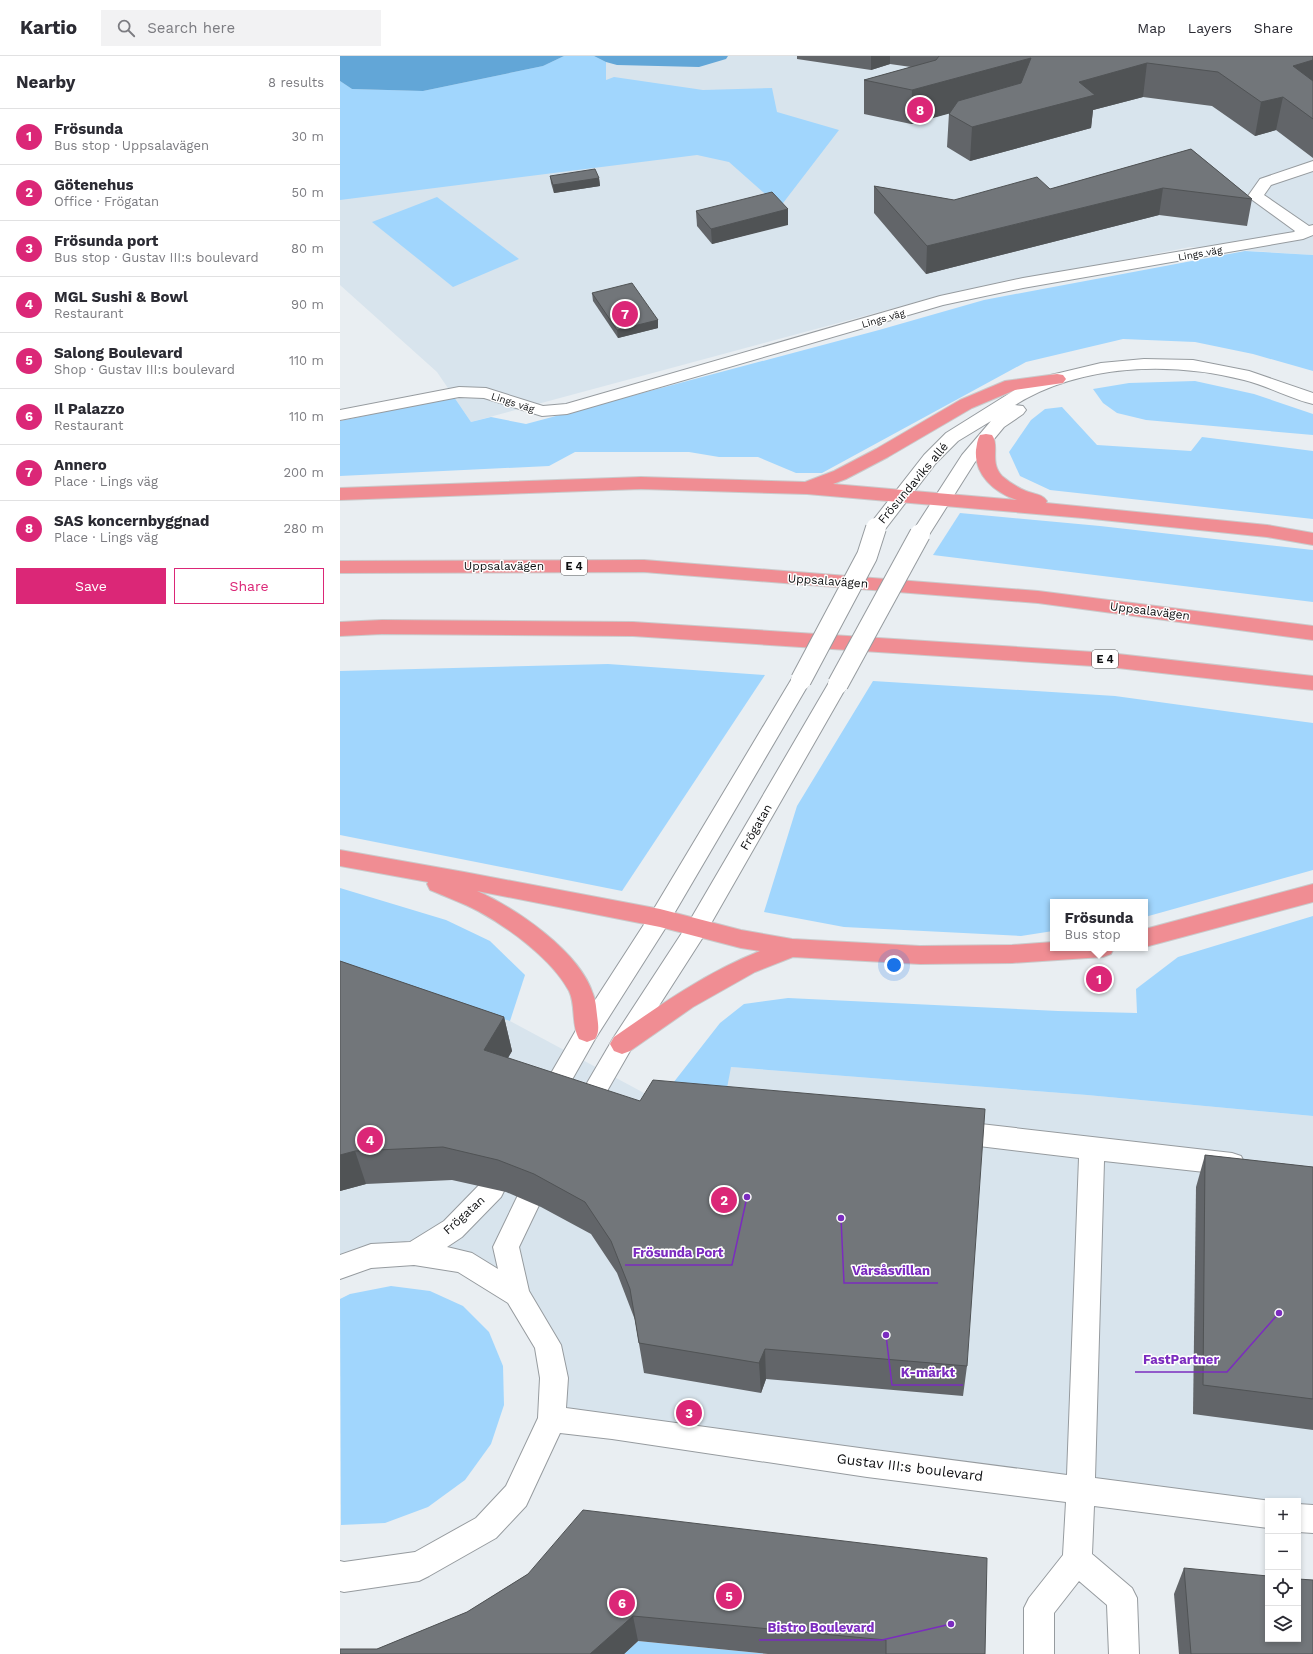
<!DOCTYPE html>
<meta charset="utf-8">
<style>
:root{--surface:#fff;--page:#f2f2f3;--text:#2b2b33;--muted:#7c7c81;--line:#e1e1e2;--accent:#db2777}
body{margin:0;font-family:"Work Sans",sans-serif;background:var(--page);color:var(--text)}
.controls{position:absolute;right:12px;bottom:12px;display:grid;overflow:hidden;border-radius:0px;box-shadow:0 2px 6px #0003}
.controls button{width:36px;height:36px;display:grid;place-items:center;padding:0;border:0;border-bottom:1px solid var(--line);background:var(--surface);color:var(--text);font:20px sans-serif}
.you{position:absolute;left:554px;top:909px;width:14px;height:14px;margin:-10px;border:3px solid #fff;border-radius:50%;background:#1a73e8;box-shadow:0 0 0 6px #1a73e833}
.badge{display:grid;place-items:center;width:26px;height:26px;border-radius:50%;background:var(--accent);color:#fff;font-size:13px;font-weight:700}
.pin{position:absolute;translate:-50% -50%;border:2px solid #fff;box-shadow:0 1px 4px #0006}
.popup{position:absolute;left:710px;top:843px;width:98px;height:52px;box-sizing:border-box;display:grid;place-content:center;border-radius:0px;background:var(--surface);filter:drop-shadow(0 1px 3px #0005);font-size:13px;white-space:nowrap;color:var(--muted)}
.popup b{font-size:15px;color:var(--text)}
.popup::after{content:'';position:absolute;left:50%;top:100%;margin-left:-8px;border:8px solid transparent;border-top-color:var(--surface)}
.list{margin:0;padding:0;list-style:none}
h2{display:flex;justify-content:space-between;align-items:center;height:52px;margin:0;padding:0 16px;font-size:17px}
h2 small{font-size:13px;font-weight:400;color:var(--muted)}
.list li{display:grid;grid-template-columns:26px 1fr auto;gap:12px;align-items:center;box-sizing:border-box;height:56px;padding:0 16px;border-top:1px solid var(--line)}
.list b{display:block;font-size:15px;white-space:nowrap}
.list p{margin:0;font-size:13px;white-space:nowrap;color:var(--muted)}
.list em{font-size:13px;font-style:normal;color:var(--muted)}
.actions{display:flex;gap:8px;padding:12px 16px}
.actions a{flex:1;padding:9px 0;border:1px solid var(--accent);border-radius:0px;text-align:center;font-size:14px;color:var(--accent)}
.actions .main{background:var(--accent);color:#fff}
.icon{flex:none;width:22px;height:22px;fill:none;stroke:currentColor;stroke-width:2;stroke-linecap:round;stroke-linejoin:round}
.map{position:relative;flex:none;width:973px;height:1598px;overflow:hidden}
header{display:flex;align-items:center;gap:24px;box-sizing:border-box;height:56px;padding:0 20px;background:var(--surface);border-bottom:1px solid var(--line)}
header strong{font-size:19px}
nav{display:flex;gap:22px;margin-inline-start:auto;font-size:14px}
.search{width:280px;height:36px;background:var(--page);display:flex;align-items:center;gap:10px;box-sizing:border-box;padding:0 14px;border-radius:0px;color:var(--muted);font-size:15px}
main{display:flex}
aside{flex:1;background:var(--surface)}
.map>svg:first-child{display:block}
</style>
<header>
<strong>Kartio</strong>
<div class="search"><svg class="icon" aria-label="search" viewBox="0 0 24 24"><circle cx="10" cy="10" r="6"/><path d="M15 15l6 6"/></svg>Search here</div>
<nav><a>Map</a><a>Layers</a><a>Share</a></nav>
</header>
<main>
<aside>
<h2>Nearby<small>8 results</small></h2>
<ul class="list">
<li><span class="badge">1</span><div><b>Frösunda</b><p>Bus stop · Uppsalavägen</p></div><em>30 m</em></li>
<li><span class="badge">2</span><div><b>Götenehus</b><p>Office · Frögatan</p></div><em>50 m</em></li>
<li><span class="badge">3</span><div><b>Frösunda port</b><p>Bus stop · Gustav III:s boulevard</p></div><em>80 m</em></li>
<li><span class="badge">4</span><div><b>MGL Sushi &amp; Bowl</b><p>Restaurant</p></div><em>90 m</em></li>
<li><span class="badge">5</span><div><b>Salong Boulevard</b><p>Shop · Gustav III:s boulevard</p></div><em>110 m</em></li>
<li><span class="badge">6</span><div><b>Il Palazzo</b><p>Restaurant</p></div><em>110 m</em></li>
<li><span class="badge">7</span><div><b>Annero</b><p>Place · Lings väg</p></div><em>200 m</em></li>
<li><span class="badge">8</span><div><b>SAS koncernbyggnad</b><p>Place · Lings väg</p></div><em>280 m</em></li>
</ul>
<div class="actions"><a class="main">Save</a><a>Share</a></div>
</aside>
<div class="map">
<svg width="973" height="1598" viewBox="0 0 973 1598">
<rect width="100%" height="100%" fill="#e9eef2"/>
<g fill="#d8e4ed">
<path d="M0,0h973v199l-123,-8 -255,50 -464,125 -34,-50 -97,-87z"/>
<path d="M0,914l170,51 149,80 72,-34 356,28 226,21v398l-15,-2v-11h-30l-713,-87 -4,-71 -86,-86 -125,6z"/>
</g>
<g fill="#a1d6fd">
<path d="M224,0h30l12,6v18l8,-3 89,13 69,-2 5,24 62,18 -59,77 -51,-45 -32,-7 -357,45v-119l12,8 71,2 120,-25z"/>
<path d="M97,141l82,62 -66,28 -81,-65z"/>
<path d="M905,195l68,4v116l-60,-17 -58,-12 -72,-3 -97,23 -204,111h-26l-38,-16h-39l-30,-5h-114l-26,14 -209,10v-55l114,-24 17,25 20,-5 35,7 353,-94 105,-30z"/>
<path d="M855,325l59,13 59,20v21l-167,-15 -29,-7 -14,-10 -10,-14 36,-6z"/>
<path d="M722,351l35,38 94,6 11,-14 111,14v68l-263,-29 -30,-14 -11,-24 22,-32 14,-11z"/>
<path d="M620,457l140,13 213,24v52l-380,-47z"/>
<path d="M268,608l157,11 -143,216 -282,-56v-164z"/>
<path d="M533,625l242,15 198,27v147l-168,47v-15h-92v29l-32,5 -177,-9 -80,-15 33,-106z"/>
<path d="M0,832l106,32 44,21 35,34 -15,46 -170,-51z"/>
<path d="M973,860v200l-226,-21 -356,-28 -7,37 -65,-3 61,-78 24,-19 44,-6 270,13 79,2 -1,-24 42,-32z"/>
<path d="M51,1230l39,5 33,15 26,26 14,34 1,39 -13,39 -26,36 -37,27 -43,16 -44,2 -1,-226 10,-5z"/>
<path d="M298,1585l130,13h-144z"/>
</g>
<g fill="#62a6d7">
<path d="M0,0h224l-21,10 -120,25 -71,-2 -12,-8z"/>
<path d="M254,0h134l-2,3 -27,8 -82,-2 -11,-3z"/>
</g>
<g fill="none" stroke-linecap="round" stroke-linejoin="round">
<g stroke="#969b9f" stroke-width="2">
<g id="minor">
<path d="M973,105v10l-42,14 -7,10 45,31 4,-1v10l-10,4 -280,49 -80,17 -376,109 -25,2 -58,-18 -25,-1 -119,23v-10l119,-23 27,1 57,18 23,-2 374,-108 83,-18 271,-46 1,-1 -44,-32 -3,-3 12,-17z"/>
<path d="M804,303l49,1 56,11 64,22v11c-24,-6 -45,-18 -69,-24 -74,-19 -163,-16 -229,25l8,1 3,4 -3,4 -19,13 -29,35 -48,76 -7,2 -7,-2 -2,-4 51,-79 29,-34 -33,20 -22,22 -53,69 -7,2 -7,-2 -2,-4 57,-73 22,-22 72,-45 33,-13 50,-12z"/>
<path d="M461,617l7,2 3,5 -143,244 -73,115 -39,69 -9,3 -9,-3 -3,-7 44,-76 73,-113 142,-237z"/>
<path d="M498,621l7,2 3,5 -143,250 -75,117 -39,68 -9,3 -9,-3 -3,-7 44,-75 75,-115 142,-243z"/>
<path d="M614,1065l278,32 9,3 4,8 -4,8 -9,3 -128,-14 -9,317 176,23h-3v27l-174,-22 -2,48 40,34 5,10 2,56h-30l-2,-49 -28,-24 -25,32v41h-30v-46l5,-10 34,-43 3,-53 -199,-25 -255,-38 -52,-6 -34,73 -30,32 -67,38 -10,5 -75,11 -4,-1v-30l4,1 71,-10 61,-34 30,-32 32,-68 2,-40 -5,-30 -27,-45 -50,-31 -44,-7 -43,3 -31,11v-24l31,-11 39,-2 34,-21 39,-40 9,-3 9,3 4,8 -4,8 -39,40 -15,10 25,6 26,16 -5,-22 26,-54 9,-3 9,3 4,8 -22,46 10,44 32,54 7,33 -2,30 301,41 200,26 12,-317 -125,-15 -9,-4 -3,-7 3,-7z"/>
<path d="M958,1448l15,1v28l-15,-1z"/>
</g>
</g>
<g stroke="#cacacb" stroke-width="2">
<g id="highway">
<path d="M717,318l6,1 3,4 -3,4 -48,7 -43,18 -84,49 -42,22 -13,5 184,16c-22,-7 -43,-25 -41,-50 1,-5 1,-10 4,-15l6,-1 6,1c8,11 -3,27 10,41 7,6 15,11 24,15 7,3 17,3 21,10l-1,2 221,22 46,8v12l-46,-8 -184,-19 -276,-24 -166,-5 -301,11v-12l301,-11 164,5 29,-11 42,-22 84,-49 45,-19z"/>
<path d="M304,504l394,31 275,35v14l-275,-37 -394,-31 -304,1v-12z"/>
<path d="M42,564l251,2 476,31 204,23v14l-204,-23 -476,-31 -251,-2 -42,2v-14z"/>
<path d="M0,794l124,22 196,37 81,21 51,9 128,7 92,-1 41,-3v6h61l-3,6 -8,3 -91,6 -92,1 -127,-7 -38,15 -62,35 -63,44 -8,3 -8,-3 -4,-7 4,-7c46,-32 93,-65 146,-86l-19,-3 -81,-21 -183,-36c39,17 103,61 116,103 3,7 3,14 4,21 1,9 3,16 -2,24l-8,3 -8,-3c-8,-15 -3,-33 -10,-48 -17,-32 -60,-63 -91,-80 -15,-8 -32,-14 -48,-21l-3,-6 1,-2 -88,-16z"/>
<path d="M973,828v18l-168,45v-18z"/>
</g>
</g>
<use href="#minor" fill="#fff" fill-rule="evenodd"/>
<use href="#highway" fill="#f08d93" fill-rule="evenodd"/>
<g stroke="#969b9f" stroke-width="22" stroke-linecap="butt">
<g id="minor-bridge">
<path d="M461,624l66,-124 9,-28"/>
<path d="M498,628l82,-150"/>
</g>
</g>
<use href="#minor-bridge" stroke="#fff" stroke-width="20"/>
</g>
<g fill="#626569">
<path d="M457,0h516v102l-37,-28 -21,6 -43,-30 -69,-9 -50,13 -2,18 -121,33 -23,-14 2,-34 -38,11 -47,-10v-34l47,-13 -21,-3 -19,6 -74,-11z"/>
<path d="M851,93l61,50 -5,27 -88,-11 -233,59 -52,-61v-27l80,14 96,-11z"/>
<path d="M210,120l49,2 1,8 -46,7 -3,-10z"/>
<path d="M448,153v15l-76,20 -15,-18 -1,-15z"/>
<path d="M252,237l66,27v8l-40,10 -25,-37z"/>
<path d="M0,905l164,56 8,34 -4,7 459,308 -4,30 -197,-17 -5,14 -117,-20 -9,-53 -18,-47 -26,-39 -50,-27 -35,-15 -54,-12 -86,4 -26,7z"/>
<path d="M865,1099l108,12v263l-120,-16 3,-227z"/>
<path d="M844,1512l129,86h-134l-5,-60z"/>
<path d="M188,1518l457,80h-217l-130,-13 -14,13h-284l37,-5 90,-37z"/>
</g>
<g fill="#505355">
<path d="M531,0h19v8l-19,6z"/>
<path d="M691,2l-3,34 -117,32 1,-34z"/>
<path d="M973,4v31l-20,-25z"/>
<path d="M807,7l-4,34 -50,13 -2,18 -121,33 2,-34 107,-45z"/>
<path d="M943,41l-7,33 -21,6 6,-34z"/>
<path d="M259,122l1,8 -46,7 -1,-8z"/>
<path d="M823,132l-4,27 -233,59 1,-28z"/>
<path d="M448,153v16l-76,19 -1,-15z"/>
<path d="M318,264v8l-40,10 -1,-8z"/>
<path d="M164,961l8,34 -20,33 -8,-34z"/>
<path d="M15,1095l11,33 -26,7v-36z"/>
<path d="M425,1293l1,30 -5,14 -2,-30z"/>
<path d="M293,1560l5,25 -14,13h-34z"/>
</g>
<g fill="#72767a" stroke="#505355">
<path d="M599,0h374v4l-20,6 20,15v38l-30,-22 -22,5 -43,-30 -71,-9 -68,19 16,13 -123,32 -23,-13 9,-13 63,-18 10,-25 -119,32 -48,-10 72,-20z"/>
<path d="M851,93l61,50 -89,-11 -236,58 -53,-60 80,14 83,-23 13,12z"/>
<path d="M255,113l4,9 -46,7 -3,-9z"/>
<path d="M432,136l16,17 -77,20 -15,-18z"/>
<path d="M292,227l26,37 -41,10 -25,-37z"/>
<path d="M0,905l164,56 -20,33 156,51 13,-21 332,29 -18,257 -202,-17 -6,14 -120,-20 -9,-54 -19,-48 -26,-39 -51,-28 -36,-14 -55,-13 -88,4 -15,4z"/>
<path d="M865,1099l108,12v232l-110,-14z"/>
<path d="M243,1454l404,48 -2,96h-99v-14l-253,-24 -43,38h-250v-5h37l90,-37 61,-38z"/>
<path d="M844,1512l84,8v63h30v-60l15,1v74h-122z"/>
</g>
<g text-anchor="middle" stroke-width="3" stroke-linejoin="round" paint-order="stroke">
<g font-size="10" fill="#0f1012" stroke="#fff">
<text transform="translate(860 197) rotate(-10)" y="4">Lings väg</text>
<text transform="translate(543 262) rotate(-16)" y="4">Lings väg</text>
<text transform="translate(173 346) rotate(18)" y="4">Lings väg</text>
</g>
<g fill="#fff" stroke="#575859" stroke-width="1">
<rect x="221" y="501" width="26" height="18" rx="3"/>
<rect x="752" y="594" width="26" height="18" rx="3"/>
</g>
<g font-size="11" font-weight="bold" fill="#0f1012">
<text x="234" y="514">E 4</text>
<text x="765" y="607">E 4</text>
</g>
<g font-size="12" fill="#0f1012" stroke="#fff">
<text transform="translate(573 427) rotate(-50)" y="4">Frösundaviks allé</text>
<text x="164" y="514">Uppsalavägen</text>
<text transform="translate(488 525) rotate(4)" y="4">Uppsalavägen</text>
<text transform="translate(810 555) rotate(7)" y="4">Uppsalavägen</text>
<text transform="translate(416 771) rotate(-60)" y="4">Frögatan</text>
<text transform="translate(124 1159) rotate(-42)" y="4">Frögatan</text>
</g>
<g font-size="14" fill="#0f1012" stroke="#fff">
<text transform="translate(570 1411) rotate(7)" y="5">Gustav III:s boulevard</text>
</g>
</g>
<path fill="none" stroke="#7b2cbf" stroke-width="1.5" d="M407 1141L392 1209H285M501 1162L504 1227H598M939 1257L887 1316H795M546 1279L552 1329H623M611 1568L542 1584H419"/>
<g fill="#7b2cbf" stroke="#fff" stroke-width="1.5">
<circle cx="407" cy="1141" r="4"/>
<circle cx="501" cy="1162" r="4"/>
<circle cx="939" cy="1257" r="4"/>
<circle cx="546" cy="1279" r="4"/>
<circle cx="611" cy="1568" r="4"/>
</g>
<g font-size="13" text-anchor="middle" font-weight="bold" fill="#7b2cbf" stroke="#fff" stroke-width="3" stroke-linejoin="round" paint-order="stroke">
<text x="338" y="1201">Frösunda Port</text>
<text x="551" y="1219">Värsåsvillan</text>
<text x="841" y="1308">FastPartner</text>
<text x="588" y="1321">K-märkt</text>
<text x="481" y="1576">Bistro Boulevard</text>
</g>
</svg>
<div class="controls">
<button>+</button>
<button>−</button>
<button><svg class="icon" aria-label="locate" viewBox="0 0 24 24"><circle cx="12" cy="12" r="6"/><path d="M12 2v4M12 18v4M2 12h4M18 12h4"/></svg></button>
<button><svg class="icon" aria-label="layers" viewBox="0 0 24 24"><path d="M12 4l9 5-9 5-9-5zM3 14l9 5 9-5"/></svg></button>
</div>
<div class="you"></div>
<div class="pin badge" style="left:759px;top:923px">1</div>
<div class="popup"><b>Frösunda</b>Bus stop</div>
<div class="pin badge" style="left:384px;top:1144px">2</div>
<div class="pin badge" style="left:349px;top:1357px">3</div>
<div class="pin badge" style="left:30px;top:1084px">4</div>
<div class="pin badge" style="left:389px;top:1540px">5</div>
<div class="pin badge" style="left:282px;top:1547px">6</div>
<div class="pin badge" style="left:285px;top:258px">7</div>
<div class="pin badge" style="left:580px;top:54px">8</div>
</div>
</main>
